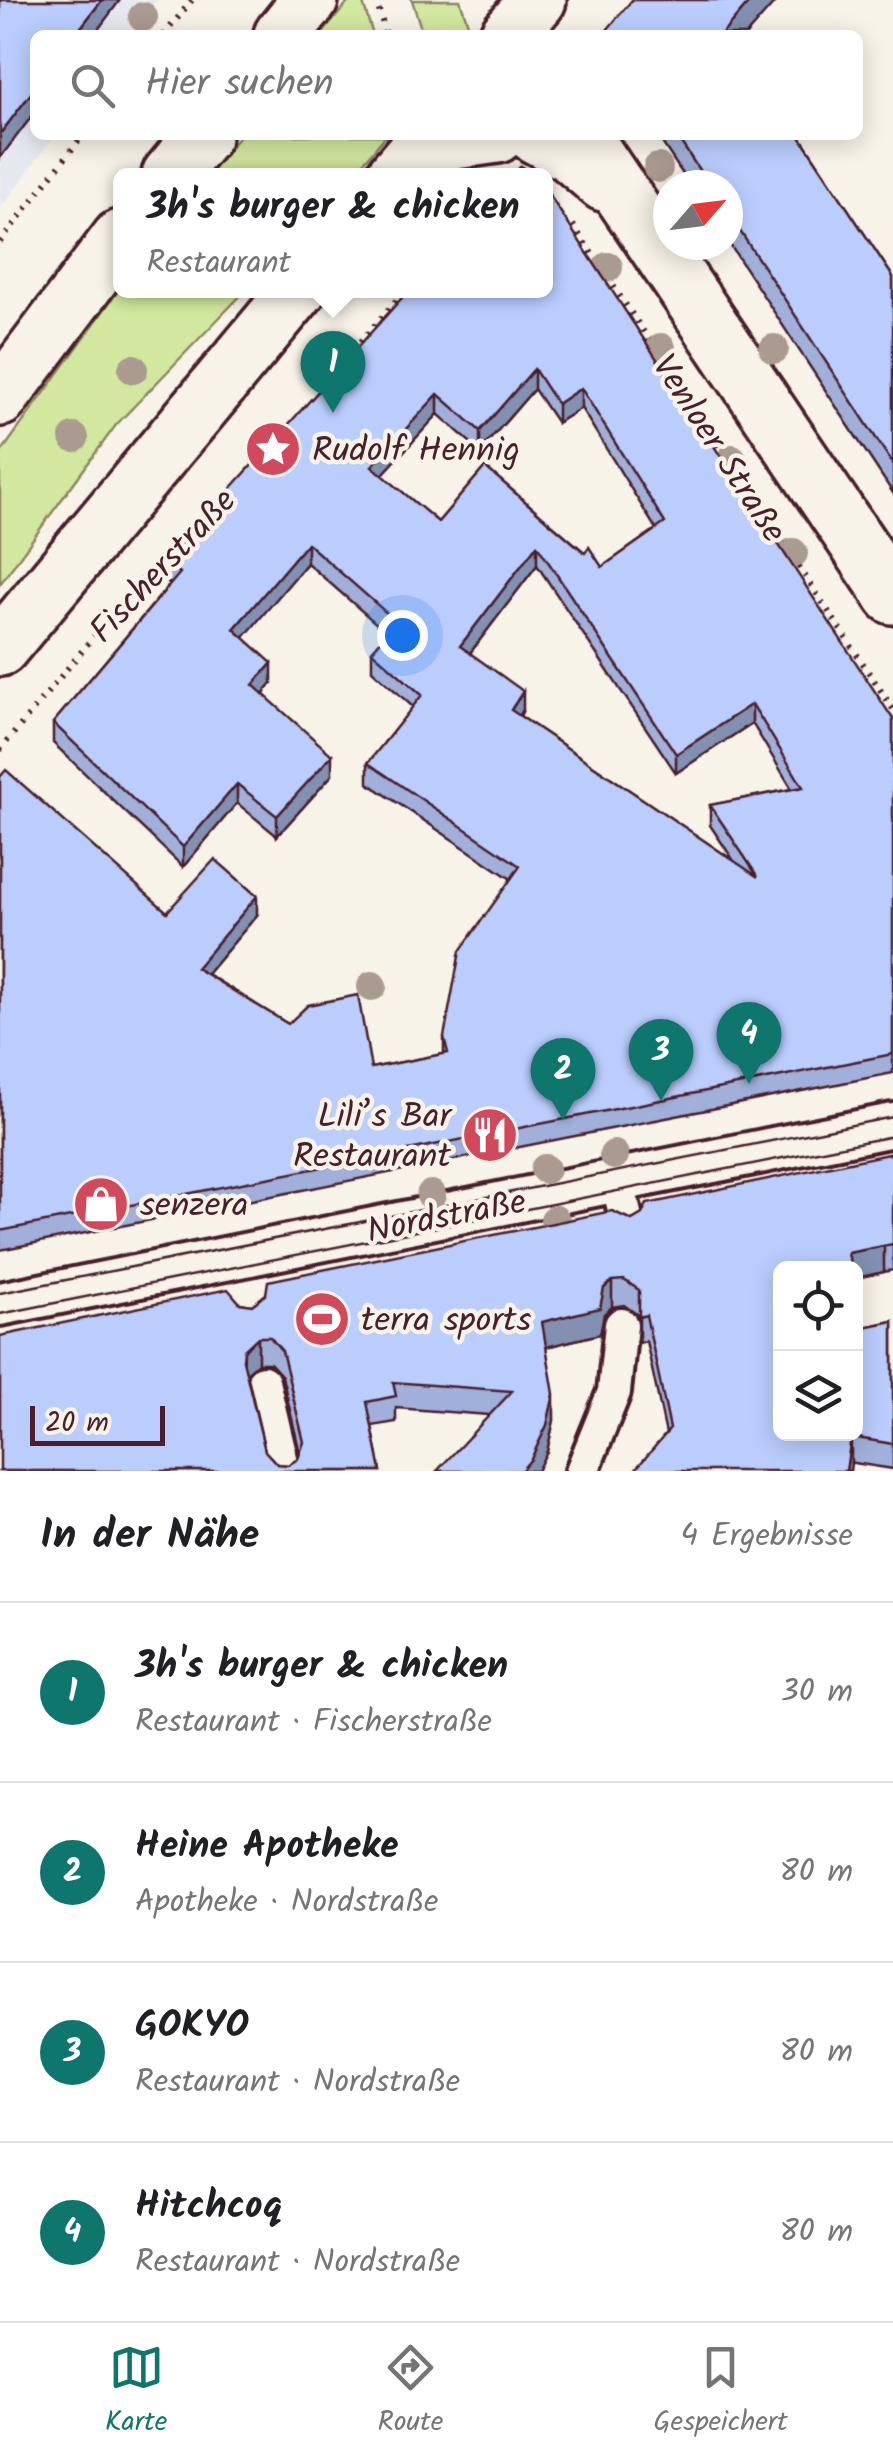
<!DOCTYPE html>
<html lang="de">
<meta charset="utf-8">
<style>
:root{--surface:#fff;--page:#f6f6f6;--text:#202124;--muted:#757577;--line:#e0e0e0;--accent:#0f766e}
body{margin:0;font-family:Kalam,sans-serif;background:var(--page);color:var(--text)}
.controls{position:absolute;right:30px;bottom:30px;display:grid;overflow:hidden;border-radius:15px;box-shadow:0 5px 25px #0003}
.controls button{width:90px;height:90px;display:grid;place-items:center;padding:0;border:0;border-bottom:2px solid var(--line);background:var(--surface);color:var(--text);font:50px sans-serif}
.compass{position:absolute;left:653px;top:170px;width:90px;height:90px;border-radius:50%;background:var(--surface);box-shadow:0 5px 25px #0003;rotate:62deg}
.scale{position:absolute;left:30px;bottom:25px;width:135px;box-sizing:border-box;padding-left:10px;border:5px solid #4a1f2b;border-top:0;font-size:28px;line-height:35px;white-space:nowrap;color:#4a1f2b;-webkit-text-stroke:8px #f7f3e8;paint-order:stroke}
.you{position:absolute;left:402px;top:635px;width:35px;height:35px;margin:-25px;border:8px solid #fff;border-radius:50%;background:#1a73e8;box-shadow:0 0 0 15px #1a73e833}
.badge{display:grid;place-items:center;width:65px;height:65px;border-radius:50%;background:var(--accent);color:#fff;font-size:32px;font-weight:700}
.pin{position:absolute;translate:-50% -82px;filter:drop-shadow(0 2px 5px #0008)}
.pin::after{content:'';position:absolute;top:52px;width:35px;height:30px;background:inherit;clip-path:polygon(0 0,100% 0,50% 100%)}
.popup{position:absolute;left:113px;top:168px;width:440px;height:130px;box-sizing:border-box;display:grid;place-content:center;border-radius:15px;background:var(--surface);filter:drop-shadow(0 2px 8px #0005);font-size:32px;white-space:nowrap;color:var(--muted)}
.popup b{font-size:38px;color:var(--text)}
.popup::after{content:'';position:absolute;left:50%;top:100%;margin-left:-20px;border:20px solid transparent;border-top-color:var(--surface)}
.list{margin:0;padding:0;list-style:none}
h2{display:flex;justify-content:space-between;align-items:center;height:130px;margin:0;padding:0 40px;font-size:42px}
h2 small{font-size:32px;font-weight:400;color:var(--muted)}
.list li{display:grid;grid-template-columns:65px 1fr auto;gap:30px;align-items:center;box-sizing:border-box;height:180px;padding:0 40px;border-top:2px solid var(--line)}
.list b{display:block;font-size:38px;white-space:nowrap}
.list p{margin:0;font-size:32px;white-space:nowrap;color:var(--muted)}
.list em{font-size:32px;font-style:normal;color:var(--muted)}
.icon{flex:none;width:55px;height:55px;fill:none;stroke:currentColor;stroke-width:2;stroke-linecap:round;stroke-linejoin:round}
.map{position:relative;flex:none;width:893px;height:1471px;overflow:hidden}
.search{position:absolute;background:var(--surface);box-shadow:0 5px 25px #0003;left:30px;right:30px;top:30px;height:110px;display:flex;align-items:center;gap:25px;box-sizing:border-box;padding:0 35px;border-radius:15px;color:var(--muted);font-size:38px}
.sheet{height:850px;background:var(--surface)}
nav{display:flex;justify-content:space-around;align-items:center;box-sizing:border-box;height:140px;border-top:2px solid var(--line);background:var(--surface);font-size:28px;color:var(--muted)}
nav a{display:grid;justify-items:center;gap:5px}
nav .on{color:var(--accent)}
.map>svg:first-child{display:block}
</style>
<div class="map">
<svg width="893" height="1471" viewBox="0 0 893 1471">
<rect width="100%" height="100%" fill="#f7f3e8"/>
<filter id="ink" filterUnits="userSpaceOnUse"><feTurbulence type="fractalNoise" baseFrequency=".01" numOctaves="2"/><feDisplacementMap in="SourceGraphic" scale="20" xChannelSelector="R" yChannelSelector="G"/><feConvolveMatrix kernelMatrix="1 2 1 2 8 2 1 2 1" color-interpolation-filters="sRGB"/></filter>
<g filter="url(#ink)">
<path fill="#e5e8ee" d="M0,0h157l-27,35h-95v100h20l-55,74z"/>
<g fill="#d1e89e" stroke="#8e8464" stroke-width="2.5">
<path d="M350,0h12l11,35h-52z"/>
<path d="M412,0h48l11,33 -48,2z"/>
<path d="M240,135h146l-33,40h-145z"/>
<path d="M120,288l125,3 -129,134 -116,159v-130z"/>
</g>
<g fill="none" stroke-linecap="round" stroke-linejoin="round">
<g stroke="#4a1f2b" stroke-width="40">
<g id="pedestrian">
<path d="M617,1181l11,45"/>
<path d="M263,1382l21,89"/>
<path d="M582,1471l32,-79 7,-67"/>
</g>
</g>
<g stroke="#4a1f2b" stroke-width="50">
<path id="minor" d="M0,1304l893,-179"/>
</g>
<g stroke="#4a1f2b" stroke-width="62">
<g id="tertiary">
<path d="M535,135l35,19 34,29"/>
<path d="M582,135l311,461"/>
<path d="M420,146l77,-11"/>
</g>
</g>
<g stroke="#4a1f2b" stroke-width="62">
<g id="secondary">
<path d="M282,35l28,-35"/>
<path d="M508,35l30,-35"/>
<path d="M170,175l33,-40"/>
<path d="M395,175l34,-40"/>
<path d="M0,398l120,-160"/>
<path d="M0,648l298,-358"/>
</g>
</g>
<g stroke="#4a1f2b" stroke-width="6" stroke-dasharray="2.5 8" stroke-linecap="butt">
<path d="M376,0l10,35"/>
<path d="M164,35l28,-35"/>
<path d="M573,225l320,484"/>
<path d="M0,242l83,-107"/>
<path d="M319,390l86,-100"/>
<path d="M0,750l134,-162 90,-91"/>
</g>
<use href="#pedestrian" stroke="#f7f3e8" stroke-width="32"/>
<use href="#minor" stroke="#f7f3e8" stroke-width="42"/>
<use href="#tertiary" stroke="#f7f3e8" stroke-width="55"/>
<use href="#secondary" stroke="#f7f3e8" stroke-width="55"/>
<g stroke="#4a1f2b" stroke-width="2.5">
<path d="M0,1293l893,-176"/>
<path d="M0,1314l893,-178"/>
</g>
</g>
<g fill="#ab9a90">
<circle cx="143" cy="17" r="15"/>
<circle cx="658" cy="168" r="15"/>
<circle cx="608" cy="267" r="15"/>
<circle cx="661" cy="348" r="15"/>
<circle cx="774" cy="349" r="15"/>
<circle cx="133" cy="369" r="15"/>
<circle cx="74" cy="438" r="15"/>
<circle cx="732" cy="459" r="15"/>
<circle cx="793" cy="553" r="15"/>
<circle cx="372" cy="986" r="15"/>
<circle cx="614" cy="1155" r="15"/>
<circle cx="545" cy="1169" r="15"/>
<circle cx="431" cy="1195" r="15"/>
<circle cx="555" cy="1220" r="15"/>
</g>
<g fill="#a0b0da" stroke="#4a1f2b" stroke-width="2.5" fill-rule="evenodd">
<path d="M657,135h142l94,142v216l-165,-251v-57h-38z"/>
<path d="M546,290l347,429v354l-893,177v-473l167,135 90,3 -50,59 81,50 83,44 73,-14v-17l67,-158 -143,-96v-20l45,-56 -41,-37v-19l15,-18 -80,-70 -64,74 29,46 -9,11 69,81 -55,61 -40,-33 -54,64 -130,-124v-20l117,-139 -4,-4v-19zM534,389l23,34 24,-15 75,121 -54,38 -117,-100 -47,55 -56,-47 56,-61 42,37zM537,565l139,208 76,-50 40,66 -82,16v20l24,36 -214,-145 3,-6 -53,-57z"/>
<path d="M893,1153v117l-37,8 -76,-10 84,59 29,-6v148l-227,-35 -20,-93 -7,2v-27l-15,-11 -12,2 -8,7 -4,20 -54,13 8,73 -7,31 -58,-36 -93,-7v14l-24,4 9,45h-381l240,-168 12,2 380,-85zM258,1363h12l12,13 18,77 -2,6 -10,6 -11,-1 -12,-13 -18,-78z"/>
</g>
<g fill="#8290b1" stroke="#4a1f2b" stroke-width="2.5">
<path d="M102,0h18l-26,35h-19z"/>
<path d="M751,0h26l-31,35h-25z"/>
<path d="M35,88v24l-35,46v-24z"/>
<path d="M534,369v20l-54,62v-20z"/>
<path d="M581,388v20l-24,15v-19z"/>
<path d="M438,394v20l-66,72v-20z"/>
<path d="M307,543v20l-73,86v-20z"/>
<path d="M537,545v20l-77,101v-20z"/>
<path d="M272,663v20l-19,22v-20z"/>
<path d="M523,691v19l-12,19v-19z"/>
<path d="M752,704v19l-76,50v-19z"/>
<path d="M332,755v20l-55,61v-20z"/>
<path d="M237,784v19l-54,64v-20z"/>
<path d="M257,896v19l-61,72v-19z"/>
<path d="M884,1246v26l-28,6v-10h-8v-15z"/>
<path d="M612,1281v26l-8,7 -4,20 -58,14v-26l62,-34z"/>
<path d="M258,1337v26l-14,12 -1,11 1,-36z"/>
<path d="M554,1394v26l-7,31 -10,20h-16z"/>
<path d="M851,1437v26l-1,8h-4z"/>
</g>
<g fill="#bacdfd" stroke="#4a1f2b" stroke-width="2.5" fill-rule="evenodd">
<path d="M0,0h102l-27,35h-40v53l-35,46z"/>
<path d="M632,0h119l-30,35h-111l-3,-5z"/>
<path d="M676,135h123l94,142v187l-165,-251v-28h-19z"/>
<path d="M521,166l10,10h-19z"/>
<path d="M546,190l347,529v335l-893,177v-454l6,-7 161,142 48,-53 42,37 -61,72 92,56 20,-19 50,-10 13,73 77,-15 -4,-16 16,-86 60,-85 -152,-103 54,-68 -50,-44 25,-29 -90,-79 -73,86 38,34 -19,22 79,70 -55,61 -40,-32 -54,63 -130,-124 127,-150 -14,-12 243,-271h137zM534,369l23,35 24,-16 84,135 -63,44 -13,-20 -4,6 -100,-86 -47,55 -66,-56 66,-72 42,37zM537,545l139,209 76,-50 51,83 -93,18 48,72 -247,-167 12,-19 -63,-45z"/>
<path d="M893,1153v91l-45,9 3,15h-71v166h76v-146l8,39 29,-6v123l-42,-7 -5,34h-212l36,-42 -24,-114 -7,2v-27l-15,-10 -12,1 -8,7 -4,20 -58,14 12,72 -7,31 -16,34 -10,12h-84l75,-80 -119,-9 3,14 -29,6 14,69h-381v-135l228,-47 12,14 12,2 14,-11 2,-13 344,-70 20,9 10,-6 5,-10zM258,1337h12l12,14 22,91 -6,17 -10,6 -11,-1 -12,-13 -22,-91 1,-10z"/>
</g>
</g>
<defs>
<g id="sight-disc" transform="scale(2.875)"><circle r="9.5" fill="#d1495b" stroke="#f7f3e8"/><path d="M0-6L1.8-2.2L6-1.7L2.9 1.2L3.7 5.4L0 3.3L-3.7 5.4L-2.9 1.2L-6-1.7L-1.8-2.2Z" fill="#fff"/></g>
<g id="restaurant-disc" transform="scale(2.875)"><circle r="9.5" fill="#d1495b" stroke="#f7f3e8"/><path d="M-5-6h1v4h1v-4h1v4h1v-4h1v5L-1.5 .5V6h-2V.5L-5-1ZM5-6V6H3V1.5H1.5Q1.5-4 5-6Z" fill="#fff"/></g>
<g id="shop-disc" transform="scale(2.875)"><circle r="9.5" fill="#d1495b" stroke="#f7f3e8"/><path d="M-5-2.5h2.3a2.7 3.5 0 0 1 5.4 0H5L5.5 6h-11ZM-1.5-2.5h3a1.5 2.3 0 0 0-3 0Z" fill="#fff"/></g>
<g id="stadium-disc" transform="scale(2.875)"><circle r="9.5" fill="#d1495b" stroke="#f7f3e8"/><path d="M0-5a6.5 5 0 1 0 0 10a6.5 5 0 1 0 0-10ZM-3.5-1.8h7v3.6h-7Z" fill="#fff"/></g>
</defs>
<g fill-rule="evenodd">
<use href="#sight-disc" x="273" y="449"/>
<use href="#restaurant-disc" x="490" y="1135"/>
<use href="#shop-disc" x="101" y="1204"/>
<use href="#stadium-disc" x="322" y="1319"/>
</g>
<g text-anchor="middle" stroke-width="9" stroke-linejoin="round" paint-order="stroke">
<g font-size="35" fill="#4a1f2b" stroke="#f7f3e8">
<text transform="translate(720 448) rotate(57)" y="12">Venloer Straße</text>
<text transform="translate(162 565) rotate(-47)" y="12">Fischerstraße</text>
<text transform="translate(446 1215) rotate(-11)" y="12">Nordstraße</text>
</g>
<g font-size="35" fill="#4a1f2b" stroke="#f7f3e8" text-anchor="start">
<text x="312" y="461">Rudolf Hennig</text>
<text x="451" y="1127" text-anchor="end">Lili’s Bar<tspan x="451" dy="40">Restaurant</tspan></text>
<text x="140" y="1216">senzera</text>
<text x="361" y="1331">terra sports</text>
</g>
</g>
</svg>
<div class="controls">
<button><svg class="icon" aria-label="locate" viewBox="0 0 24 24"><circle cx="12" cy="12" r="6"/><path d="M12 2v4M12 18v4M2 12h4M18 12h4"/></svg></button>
<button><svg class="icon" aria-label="layers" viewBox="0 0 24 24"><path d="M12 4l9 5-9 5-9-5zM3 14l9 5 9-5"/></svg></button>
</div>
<svg class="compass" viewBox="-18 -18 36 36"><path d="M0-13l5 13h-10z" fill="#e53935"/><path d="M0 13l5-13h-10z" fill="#757577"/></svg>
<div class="scale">20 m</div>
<div class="you"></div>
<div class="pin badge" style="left:333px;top:413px">1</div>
<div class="popup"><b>3h's burger &amp; chicken</b>Restaurant</div>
<div class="pin badge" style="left:563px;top:1120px">2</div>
<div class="pin badge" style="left:661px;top:1101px">3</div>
<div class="pin badge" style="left:749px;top:1084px">4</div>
<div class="search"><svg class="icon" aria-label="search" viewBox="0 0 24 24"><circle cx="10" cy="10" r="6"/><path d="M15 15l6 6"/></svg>Hier suchen</div>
</div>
<section class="sheet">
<h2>In der Nähe<small>4 Ergebnisse</small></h2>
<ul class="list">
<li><span class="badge">1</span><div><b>3h's burger &amp; chicken</b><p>Restaurant · Fischerstraße</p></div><em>30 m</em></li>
<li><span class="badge">2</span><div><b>Heine Apotheke</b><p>Apotheke · Nordstraße</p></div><em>80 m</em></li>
<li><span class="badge">3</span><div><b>GOKYO</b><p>Restaurant · Nordstraße</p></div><em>80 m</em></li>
<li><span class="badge">4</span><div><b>Hitchcoq</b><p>Restaurant · Nordstraße</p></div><em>80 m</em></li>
</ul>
</section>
<nav>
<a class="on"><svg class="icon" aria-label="map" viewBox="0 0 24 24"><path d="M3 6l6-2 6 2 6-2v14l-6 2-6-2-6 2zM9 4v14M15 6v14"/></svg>Karte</a>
<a><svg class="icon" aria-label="directions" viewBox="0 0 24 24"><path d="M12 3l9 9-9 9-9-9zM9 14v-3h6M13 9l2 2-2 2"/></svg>Route</a>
<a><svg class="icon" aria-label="saved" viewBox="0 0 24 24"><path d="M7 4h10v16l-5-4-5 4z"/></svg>Gespeichert</a>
</nav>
